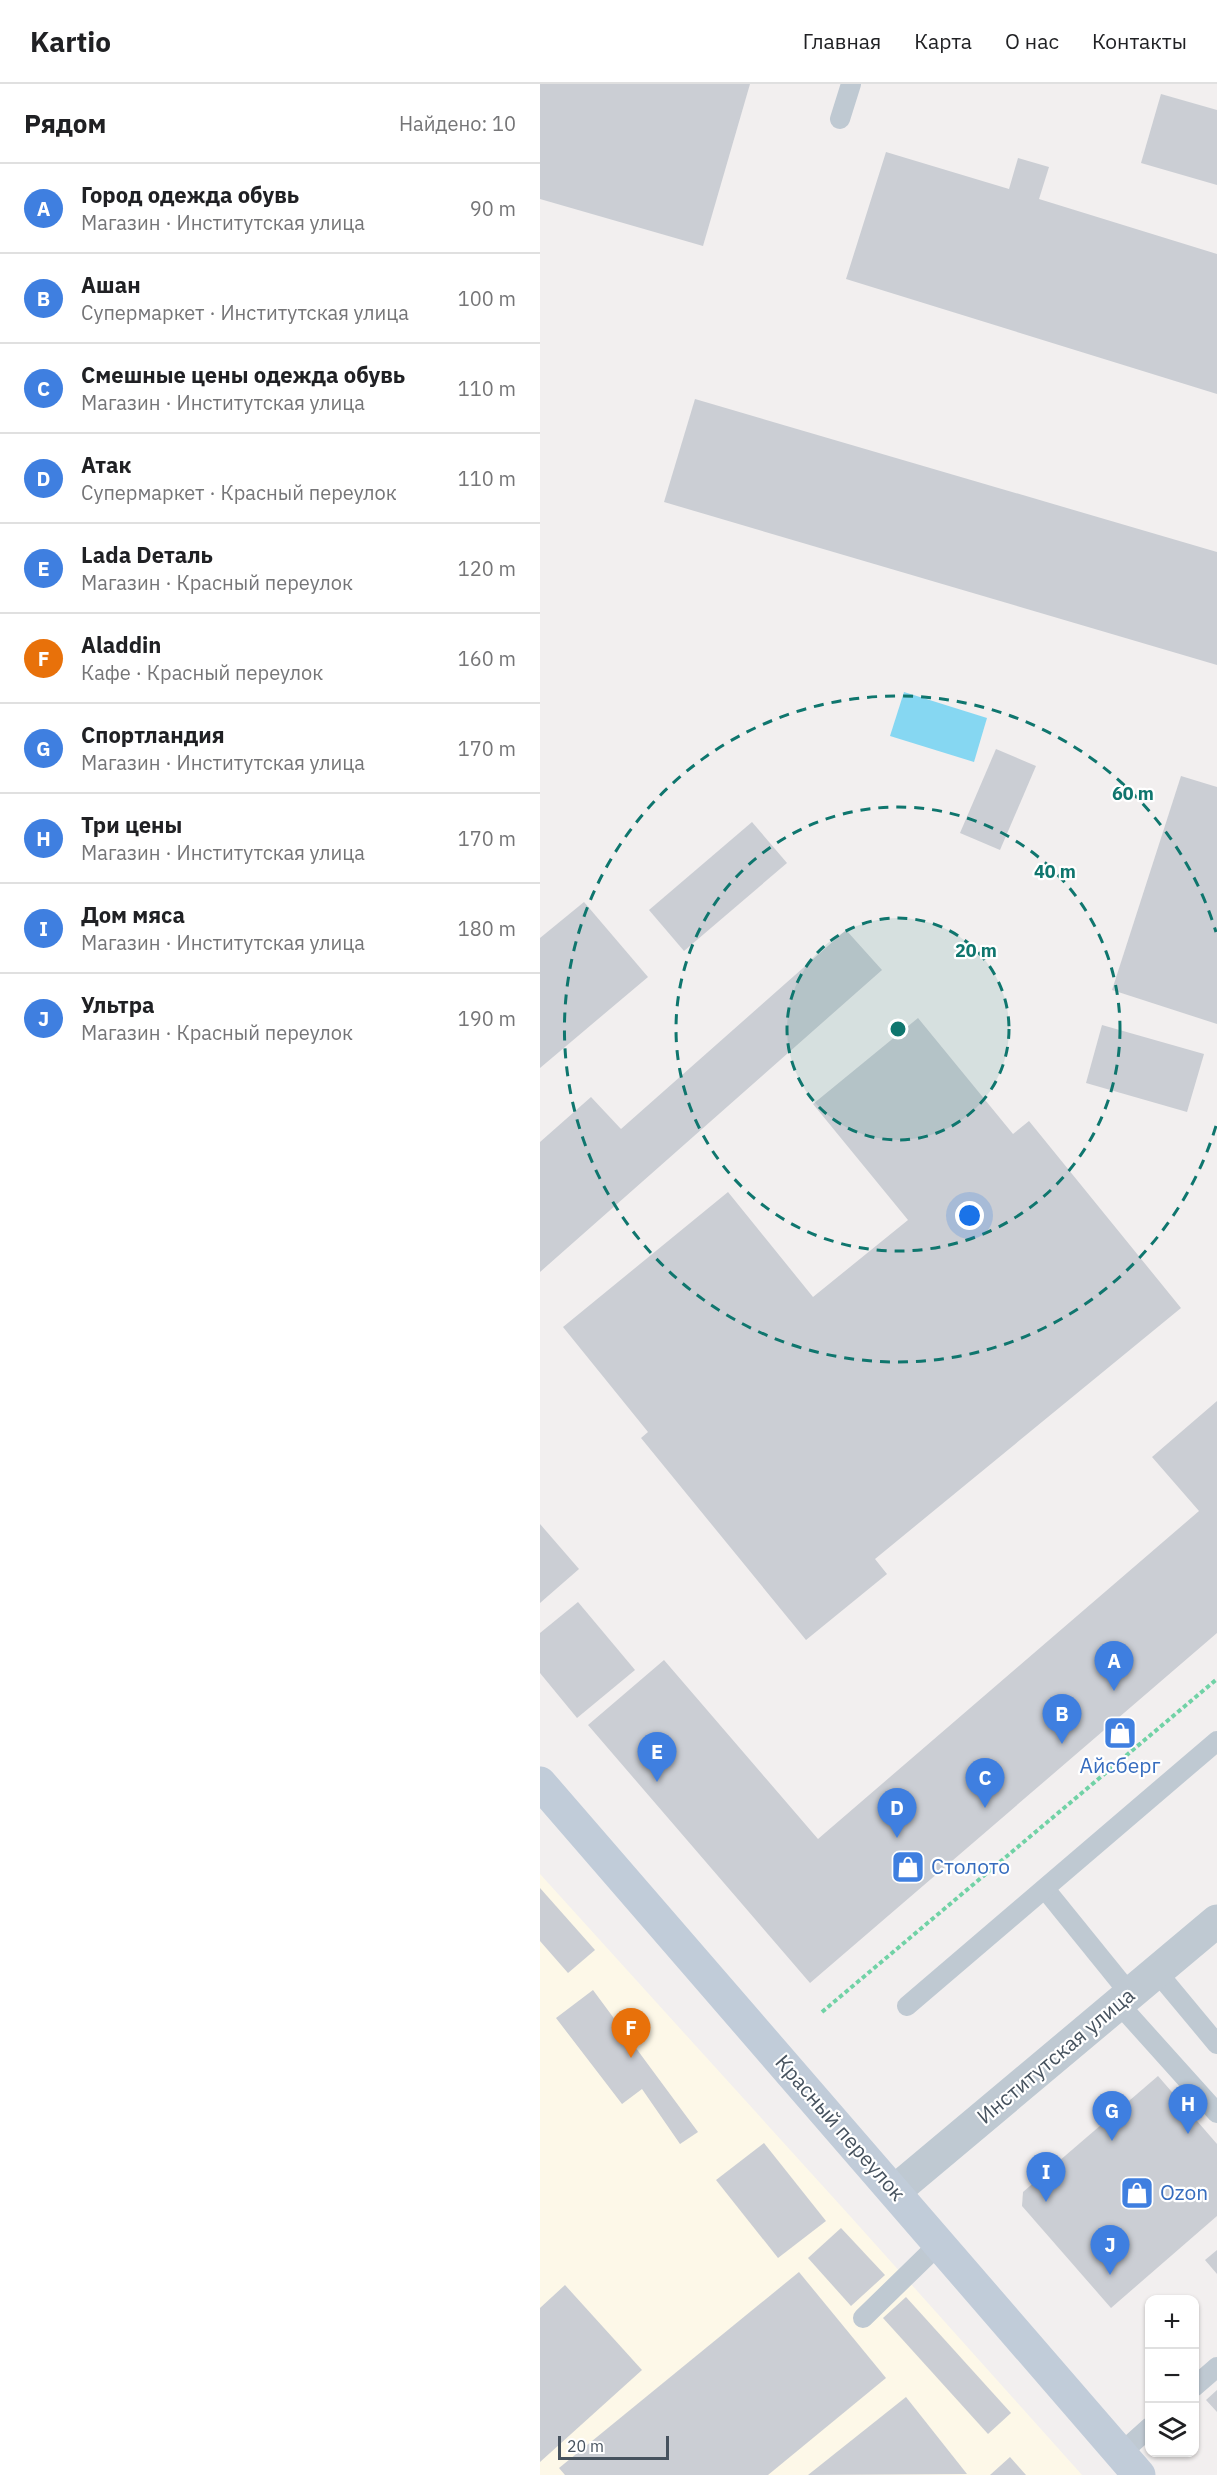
<!DOCTYPE html>
<html lang="ru">
<meta charset="utf-8">
<style>
:root{--surface:#fff;--page:#f2f2f2;--text:#202124;--muted:#757577;--line:#e0e0e0;--accent:#0f766e}
body{margin:0;font-family:"IBM Plex Sans",sans-serif;background:var(--page);color:var(--text)}
.controls{position:absolute;right:18px;bottom:18px;display:grid;overflow:hidden;border-radius:12px;box-shadow:0 2px 4px #0004}
.controls button{width:54px;height:54px;display:grid;place-items:center;padding:0;border:0;border-bottom:2px solid var(--line);background:var(--surface);color:var(--text);font:30px sans-serif}
.scale{position:absolute;left:18px;bottom:15px;width:111px;box-sizing:border-box;padding-left:6px;border:3px solid #46525e;border-top:0;font-size:16px;line-height:21px;white-space:nowrap;color:#46525e;-webkit-text-stroke:4px #fff;paint-order:stroke}
.you{position:absolute;left:430px;top:1132px;width:21px;height:21px;margin:-15px;border:4px solid #fff;border-radius:50%;background:#1a73e8;box-shadow:0 0 0 9px #1a73e833}
.badge{display:grid;place-items:center;width:39px;height:39px;border-radius:50%;background:var(--accent);color:#fff;font-size:20px;font-weight:700}
.pin{position:absolute;translate:-50% -50px;filter:drop-shadow(0 2px 3px #0008)}
.pin::after{content:'';position:absolute;top:32px;width:21px;height:18px;background:inherit;clip-path:polygon(0 0,100% 0,50% 100%)}
.list{margin:0;padding:0;list-style:none}
h2{display:flex;justify-content:space-between;align-items:center;height:78px;margin:0;padding:0 24px;font-size:26px}
h2 small{font-size:20px;font-weight:400;color:var(--muted)}
.list li{display:grid;grid-template-columns:39px 1fr auto;gap:18px;align-items:center;box-sizing:border-box;height:90px;padding:0 24px;border-top:2px solid var(--line)}
.list b{display:block;font-size:22px;white-space:nowrap}
.list p{margin:0;font-size:20px;white-space:nowrap;color:var(--muted)}
.list em{font-size:20px;font-style:normal;color:var(--muted)}
.icon{flex:none;width:33px;height:33px;fill:none;stroke:currentColor;stroke-width:2;stroke-linecap:round;stroke-linejoin:round}
.map{position:relative;flex:none;width:677px;height:2391px;overflow:hidden}
header{display:flex;align-items:center;gap:36px;box-sizing:border-box;height:84px;padding:0 30px;background:var(--surface);border-bottom:2px solid var(--line)}
header strong{font-size:28px}
nav{display:flex;gap:33px;margin-inline-start:auto;font-size:21px}
main{display:flex}
aside{flex:1;background:var(--surface)}
.map>svg:first-child{display:block}
</style>
<header>
<strong>Kartio</strong>
<nav><a>Главная</a><a>Карта</a><a>О нас</a><a>Контакты</a></nav>
</header>
<main>
<aside>
<h2>Рядом<small>Найдено: 10</small></h2>
<ul class="list">
<li><span class="badge" style="background:#3f7fe0">A</span><div><b>Город одежда обувь</b><p>Магазин · Институтская улица</p></div><em>90 m</em></li>
<li><span class="badge" style="background:#3f7fe0">B</span><div><b>Ашан</b><p>Супермаркет · Институтская улица</p></div><em>100 m</em></li>
<li><span class="badge" style="background:#3f7fe0">C</span><div><b>Смешные цены одежда обувь</b><p>Магазин · Институтская улица</p></div><em>110 m</em></li>
<li><span class="badge" style="background:#3f7fe0">D</span><div><b>Атак</b><p>Супермаркет · Красный переулок</p></div><em>110 m</em></li>
<li><span class="badge" style="background:#3f7fe0">E</span><div><b>Lada Dеталь</b><p>Магазин · Красный переулок</p></div><em>120 m</em></li>
<li><span class="badge" style="background:#e8710a">F</span><div><b>Aladdin</b><p>Кафе · Красный переулок</p></div><em>160 m</em></li>
<li><span class="badge" style="background:#3f7fe0">G</span><div><b>Спортландия</b><p>Магазин · Институтская улица</p></div><em>170 m</em></li>
<li><span class="badge" style="background:#3f7fe0">H</span><div><b>Три цены</b><p>Магазин · Институтская улица</p></div><em>170 m</em></li>
<li><span class="badge" style="background:#3f7fe0">I</span><div><b>Дом мяса</b><p>Магазин · Институтская улица</p></div><em>180 m</em></li>
<li><span class="badge" style="background:#3f7fe0">J</span><div><b>Ультра</b><p>Магазин · Красный переулок</p></div><em>190 m</em></li>
</ul>
</aside>
<div class="map">
<svg width="677" height="2391" viewBox="0 0 677 2391">
<rect width="100%" height="100%" fill="#f2efef"/>
<path fill="#fdf8e8" d="M0,1790l310,342 232,259h-542z"/>
<path fill="#86d7f2" d="M364,608l83,26 -13,44 -84,-26z"/>
<g fill="#cbced4">
<path d="M0,0h210l-47,162 -163,-47z"/>
<path d="M621,10l56,16v75l-76,-22z"/>
<path d="M346,68l123,37 9,-31 31,9 -10,32 178,55v140l-371,-115z"/>
<path d="M155,315l522,153v113l-553,-163z"/>
<path d="M456,665l40,17 -36,84 -40,-17z"/>
<path d="M641,692l36,11v237l-105,-34z"/>
<path d="M212,738l35,41 -103,88 -35,-41z"/>
<path d="M44,818l64,75 -108,91v-130z"/>
<path d="M306,846l36,40 -342,302v-130l51,-45 30,32z"/>
<path d="M378,934l95,116 16,-13 152,187 -306,251 12,15 -81,66 -165,-202 7,-6 -85,-105 165,-135 85,105 95,-77 -95,-116z"/>
<path d="M562,941l102,29 -17,58 -101,-29z"/>
<path d="M677,1317v232l-407,350 -222,-258 76,-65 154,179 381,-328 -47,-54z"/>
<path d="M0,1440l39,45 -39,34z"/>
<path d="M38,1518l57,68 -58,48 -37,-45v-40z"/>
<path d="M0,1804l55,62 -27,23 -28,-32z"/>
<path d="M53,1906l105,142 -18,12 -38,-55 -20,15 -66,-86z"/>
<path d="M618,1992l59,68v72l-106,92 -89,-102 1,-14z"/>
<path d="M224,2059l62,78 -48,37 -62,-78z"/>
<path d="M301,2144l44,47 -34,31 -43,-48z"/>
<path d="M677,2166v24l-12,-14z"/>
<path d="M259,2188l87,106 -118,97h-203l-6,-7z"/>
<path d="M25,2201l77,85 -102,92v-154z"/>
<path d="M366,2213l105,116 -23,21 -105,-116z"/>
<path d="M677,2306v22l-11,-12z"/>
<path d="M366,2313l61,77 -159,1z"/>
<path d="M470,2373l16,18h-36z"/>
</g>
<g fill="none" stroke-linecap="round" stroke-linejoin="round">
<path stroke="#71d2a6" stroke-width="4" stroke-dasharray="4.5 3" stroke-linecap="butt" d="M282,1928l395,-333"/>
<g stroke="#bfc9d2" stroke-width="20">
<path d="M300,35l11,-35"/>
<path d="M505,1805l85,105"/>
<path d="M617,1888l60,72"/>
<path d="M579,1920l98,109"/>
<path d="M367,1922l310,-265"/>
<path d="M323,2234l77,-75"/>
<path d="M654,2303l23,-20"/>
<path d="M580,2370l30,-27"/>
</g>
<path stroke="#bfc9d2" stroke-width="33" d="M355,2107l322,-270"/>
<path stroke="#c1ccd9" stroke-width="33" d="M0,1699l599,692"/>
</g>
<circle cx="358" cy="945" r="111" fill="#0f766e" fill-opacity=".12"/>
<g fill="none" stroke="#0f766e" stroke-width="3" stroke-dasharray="10 8">
<circle cx="358" cy="945" r="111"/>
<circle cx="358" cy="945" r="222"/>
<path d="M676 1042A333 333 0 1 1 676 848"/>
</g>
<defs>
<g id="shop-square" transform="scale(1.725)"><rect x="-9" y="-9" width="18" height="18" rx="4" fill="#3f7fe0" stroke="#fff"/><path d="M-5-2.5h2.3a2.7 3.5 0 0 1 5.4 0H5L5.5 6h-11ZM-1.5-2.5h3a1.5 2.3 0 0 0-3 0Z" fill="#fff"/></g>
</defs>
<g fill-rule="evenodd">
<use href="#shop-square" x="580" y="1649"/>
<use href="#shop-square" x="368" y="1783"/>
<use href="#shop-square" x="597" y="2109"/>
</g>
<g text-anchor="middle" stroke-width="4.5" stroke-linejoin="round" paint-order="stroke">
<g font-size="21" fill="#366cbe" stroke="#fff" text-anchor="start">
<text x="580" y="1689" text-anchor="middle">Айсберг</text>
<text x="391" y="1790">Столото</text>
<text x="620" y="2116">Ozon</text>
</g>
<g font-size="21" fill="#46525e" stroke="#fff">
<text transform="translate(516 1972) rotate(-40)" y="7">Институтская улица</text>
<text transform="translate(300 2044) rotate(49)" y="7">Красный переулок</text>
</g>
</g>
<circle cx="358" cy="945" r="9" fill="#0f766e" stroke="#fff" stroke-width="3"/>
<g font-size="18" text-anchor="middle" font-weight="bold" fill="#0f766e" stroke="#fff" stroke-width="4.5" stroke-linejoin="round" paint-order="stroke">
<text x="593" y="716">60 m</text>
<text x="515" y="794">40 m</text>
<text x="436" y="873">20 m</text>
</g>
</svg>
<div class="controls">
<button>+</button>
<button>−</button>
<button><svg class="icon" aria-label="layers" viewBox="0 0 24 24"><path d="M12 4l9 5-9 5-9-5zM3 14l9 5 9-5"/></svg></button>
</div>
<div class="scale">20 m</div>
<div class="you"></div>
<div class="pin badge" style="left:574px;top:1607px;background:#3f7fe0">A</div>
<div class="pin badge" style="left:522px;top:1660px;background:#3f7fe0">B</div>
<div class="pin badge" style="left:445px;top:1724px;background:#3f7fe0">C</div>
<div class="pin badge" style="left:357px;top:1754px;background:#3f7fe0">D</div>
<div class="pin badge" style="left:117px;top:1698px;background:#3f7fe0">E</div>
<div class="pin badge" style="left:91px;top:1974px;background:#e8710a">F</div>
<div class="pin badge" style="left:572px;top:2057px;background:#3f7fe0">G</div>
<div class="pin badge" style="left:648px;top:2050px;background:#3f7fe0">H</div>
<div class="pin badge" style="left:506px;top:2118px;background:#3f7fe0">I</div>
<div class="pin badge" style="left:570px;top:2191px;background:#3f7fe0">J</div>
</div>
</main>
